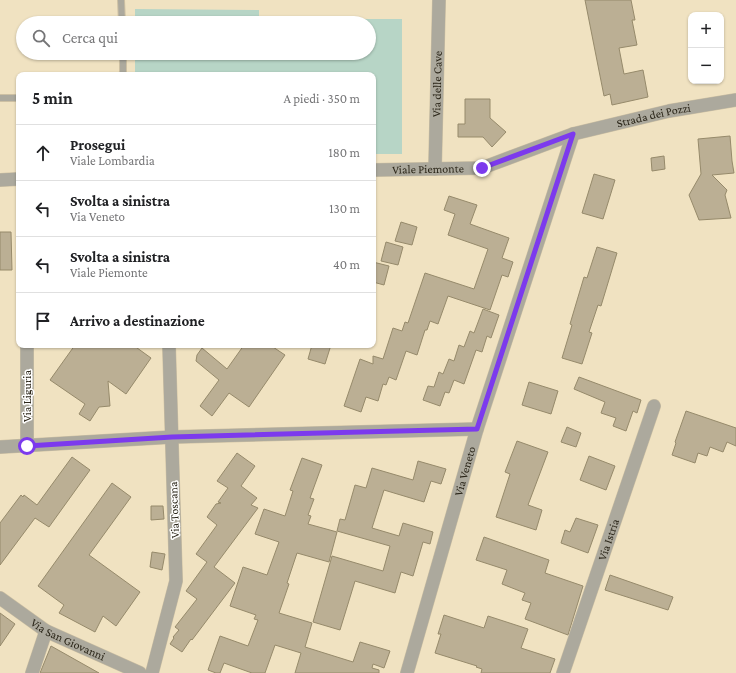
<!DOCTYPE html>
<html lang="it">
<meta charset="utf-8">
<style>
:root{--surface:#fff;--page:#f6f6f6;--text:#202124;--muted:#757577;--line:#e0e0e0}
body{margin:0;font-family:"Crimson Pro",serif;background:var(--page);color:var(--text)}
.controls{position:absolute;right:12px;top:12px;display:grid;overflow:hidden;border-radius:8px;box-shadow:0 1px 3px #0004}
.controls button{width:36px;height:36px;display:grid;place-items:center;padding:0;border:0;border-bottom:1px solid var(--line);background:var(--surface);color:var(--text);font:20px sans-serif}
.stop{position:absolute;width:12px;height:12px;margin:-9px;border:3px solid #7c3aed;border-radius:50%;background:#fff}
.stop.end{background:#7c3aed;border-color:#fff;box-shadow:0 1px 4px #0008}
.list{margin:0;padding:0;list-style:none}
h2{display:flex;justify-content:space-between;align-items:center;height:52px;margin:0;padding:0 16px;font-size:17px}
h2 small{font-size:13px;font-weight:400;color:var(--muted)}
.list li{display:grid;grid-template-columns:26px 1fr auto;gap:12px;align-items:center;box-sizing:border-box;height:56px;padding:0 16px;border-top:1px solid var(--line)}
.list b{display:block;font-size:15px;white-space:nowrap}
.list p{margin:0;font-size:13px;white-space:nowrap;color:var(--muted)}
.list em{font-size:13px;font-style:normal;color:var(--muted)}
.icon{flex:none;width:22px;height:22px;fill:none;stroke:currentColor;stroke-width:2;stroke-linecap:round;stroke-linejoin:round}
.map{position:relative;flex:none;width:736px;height:673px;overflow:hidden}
.search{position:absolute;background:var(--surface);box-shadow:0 1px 3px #0004;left:16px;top:16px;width:360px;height:44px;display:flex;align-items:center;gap:10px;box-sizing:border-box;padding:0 14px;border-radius:22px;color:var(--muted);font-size:15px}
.panel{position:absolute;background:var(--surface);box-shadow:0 1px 3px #0004;left:16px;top:72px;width:360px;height:276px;border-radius:8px}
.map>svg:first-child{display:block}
</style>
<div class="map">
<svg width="736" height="673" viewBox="0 0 736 673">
<rect width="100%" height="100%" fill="#f0e2c1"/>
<path fill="#b7d5c6" d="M135,9l124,1v9h143v135h-29v-79h-238v-22h234v-30h-234z"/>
<g fill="#bbaf94" stroke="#968a6b">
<path d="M585,0h46l4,20h-3l5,25 -18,3 5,26 19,-4 5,27 -36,8 -2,-11 -6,2z"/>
<path d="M465,99h25v19l16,14 -14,15 -9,-10h-25v-13h7z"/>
<path d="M730,136l2,25 2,12 -22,2 15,15 -2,5 6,23 -32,2 -10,-25 12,-21 -3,-35z"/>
<path d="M664,156l1,13 -13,2 -1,-13z"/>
<path d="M594,174l21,6 -12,39 -21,-6z"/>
<path d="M449,196l28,9 -7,19 39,14 -7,20 11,4 -5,15 -6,-2 -12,35 -42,-14 -10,28 -8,-3 -3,9h-2l-8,25 -11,-4 -10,29 -7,-3 -3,8 -3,-1 -5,17 -12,-4 -5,15 -17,-6 16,-47 13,5v-8l10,3 10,-31 9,3 3,-9 3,1 17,-50 49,16 14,-40 -40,-14 7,-21 -11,-4z"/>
<path d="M401,222l16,5 -5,18 -17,-4z"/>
<path d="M0,232h11l1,38h-12z"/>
<path d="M386,242l17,5 -5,18 -17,-4z"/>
<path d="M597,247l20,6 -16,53 -3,-1 -9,27 3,1 -10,31 -20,-6 10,-33 -2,-1 14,-47 3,1z"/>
<path d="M373,262l16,4 -5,19 -11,-3z"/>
<path d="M483,309l16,6 -8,23 -4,-2 -5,16 -6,-2 -12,34 -10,-4 -5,13 -4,-1 -5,14 -17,-6 5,-14 6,1 5,-15 4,2 6,-15 5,2 5,-16 5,2 6,-16 4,2z"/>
<path d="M75,345h58l18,13 -25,36 -18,-13 2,25 -11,1 -9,14 -11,-7 6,-10 -35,-24z"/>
<path d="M244,345h26l15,10 -36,52 -20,-14 -17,23 -12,-10 19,-26 -23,-19 1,-6 5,-7 25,21z"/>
<path d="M312,345h19l-6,19 -17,-5z"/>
<path d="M579,377l62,23 -4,13 -4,-2 -7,20 -13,-5 3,-8 -15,-5 4,-11 -31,-13z"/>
<path d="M529,382l29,9 -7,23 -29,-9z"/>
<path d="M686,411l50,17v18l-9,-4 -4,10 -13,-5 -3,9 -9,-3 -3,10 -23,-8 4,-12 -1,-1z"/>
<path d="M567,427l14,6 -5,14 -15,-5z"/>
<path d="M517,441l31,11 -20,53 14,5 -6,20 -40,-13 14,-43 -5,-2z"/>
<path d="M237,453l18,13 -14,20 16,12 -6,7 7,3 -44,59 21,16 -43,57 -1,-1 -9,13 -12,-8 4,-6 -1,-1 6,-7 -4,-3 22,-28 -11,-8 21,-29 -11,-8 21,-29 -10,-8 9,-13 5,-1 -3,-1 10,-14 -11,-7z"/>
<path d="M589,456l26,10 -9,24 -26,-10z"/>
<path d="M72,457l18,13 -41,57 -14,-9 -35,47v-42l21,-28 2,2 1,-2 13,10z"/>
<path d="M302,458l20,7 -12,33 4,1 -6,16 3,1 -3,8 29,8 -8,30 -32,-9 -10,30 2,1 -10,29 33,10 -7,24 48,15 7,-20 30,9 -6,17 -11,-4 -1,4 7,2v3h-84l6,-20 -26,-8 -10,28h-13l-28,-10 -4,10h-4l-8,-3 12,-34 28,10 10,-26 -4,-1 2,-4 -26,-9 13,-39 24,8 12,-33 -24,-8 9,-25 21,7 8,-25 -3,-1z"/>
<path d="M418,461l28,8 -5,15 -10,-3 -7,21 -40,-12 -12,38 27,8 4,-13 30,9 -3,12 -7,-2 -10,34 -12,-4 -6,21 -40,-12 -15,49 -27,-8 19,-66 51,15 7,-25 -53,-15 3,-12 5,1 10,-35 11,3 6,-20 41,12z"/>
<path d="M112,483l19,14 -42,58 51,37 -24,34 -13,-10 -8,16 -36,-19 5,-8 -26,-19z"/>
<path d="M151,506h12l1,13 -13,1z"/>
<path d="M576,518l22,7 -10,28 -27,-10 4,-13 5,2z"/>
<path d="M484,537l65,23 -4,13 38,13 -15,49 -43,-16 6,-16 -9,-3 3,-7 -23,-9 5,-14 -31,-10z"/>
<path d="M152,552l13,2 -3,16 -12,-3z"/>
<path d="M610,575l63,22 -5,13 -63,-20z"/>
<path d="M0,613l15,11 -15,22z"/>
<path d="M444,615l40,13 4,-12 40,13 -7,19 34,11 -5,14h-69l1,-4 -6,-2 1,-1 -42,-13 6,-19h-3z"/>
<path d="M51,646l48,27h-59z"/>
</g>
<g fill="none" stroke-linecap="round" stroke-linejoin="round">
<g stroke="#cdc0a3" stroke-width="8">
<g id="lane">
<path d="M121,0l1,23"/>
<path d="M122,75l1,-3v-19"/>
<path d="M0,98h19"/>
</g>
</g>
<g stroke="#cdc0a3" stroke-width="14">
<g id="street">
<path id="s1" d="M435,169l4,-169"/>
<path id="s2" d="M373,170l109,-2 91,-34 96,-23 67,-11"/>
<path d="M0,180l19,-1"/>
<path d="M27,345v101"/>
<path d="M0,447l172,-10 305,-8"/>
<path id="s3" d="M0,598l46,33 94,42"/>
<path d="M32,673l14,-42"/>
<path d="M152,673l24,-92 -7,-236"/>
<path id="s4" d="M407,673l70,-244 96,-295"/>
<path id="s5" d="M563,673l91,-267"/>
</g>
</g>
<use href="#lane" stroke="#aca99d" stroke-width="6"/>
<use href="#street" stroke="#aca99d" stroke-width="13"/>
</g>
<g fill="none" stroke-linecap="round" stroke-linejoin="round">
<path stroke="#7c3aed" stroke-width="5" d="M27,446l145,-9 305,-8 96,-295 -91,34"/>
</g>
<g text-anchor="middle" stroke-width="3" stroke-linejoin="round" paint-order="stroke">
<g font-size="12" fill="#2b2619" stroke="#fff">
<text dy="4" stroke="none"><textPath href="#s1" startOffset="85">Via delle Cave</textPath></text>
<text dy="4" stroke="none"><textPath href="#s2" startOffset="289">Strada dei Pozzi</textPath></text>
<text dy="4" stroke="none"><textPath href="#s2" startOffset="55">Viale Piemonte</textPath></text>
<text transform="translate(27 396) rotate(-90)" y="4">Via Liguria</text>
<text dy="4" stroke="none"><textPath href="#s4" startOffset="210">Via Veneto</textPath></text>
<text transform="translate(174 510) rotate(-92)" y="4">Via Toscana</text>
<text dy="4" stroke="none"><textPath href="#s5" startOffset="141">Via Istria</textPath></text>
<text dy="4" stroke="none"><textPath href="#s3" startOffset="80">Via San Giovanni</textPath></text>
</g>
</g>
</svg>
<div class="controls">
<button>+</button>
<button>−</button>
</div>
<div class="stop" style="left:27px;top:446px"></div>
<div class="stop end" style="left:482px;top:168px"></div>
<div class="search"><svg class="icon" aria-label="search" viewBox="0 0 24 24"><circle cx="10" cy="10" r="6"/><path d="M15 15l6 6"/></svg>Cerca qui</div>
<section class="panel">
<h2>5 min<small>A piedi · 350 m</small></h2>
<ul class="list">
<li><svg class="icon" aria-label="ahead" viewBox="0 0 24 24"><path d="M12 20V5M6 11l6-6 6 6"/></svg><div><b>Prosegui</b><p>Viale Lombardia</p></div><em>180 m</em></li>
<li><svg class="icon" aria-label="left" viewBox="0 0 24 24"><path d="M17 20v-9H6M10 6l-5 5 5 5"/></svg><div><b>Svolta a sinistra</b><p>Via Veneto</p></div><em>130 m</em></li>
<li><svg class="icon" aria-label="left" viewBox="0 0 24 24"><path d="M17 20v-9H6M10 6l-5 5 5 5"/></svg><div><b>Svolta a sinistra</b><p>Viale Piemonte</p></div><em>40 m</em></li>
<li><svg class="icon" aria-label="arrive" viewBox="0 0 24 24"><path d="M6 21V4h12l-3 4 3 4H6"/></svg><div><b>Arrivo a destinazione</b></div></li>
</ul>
</section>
</div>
